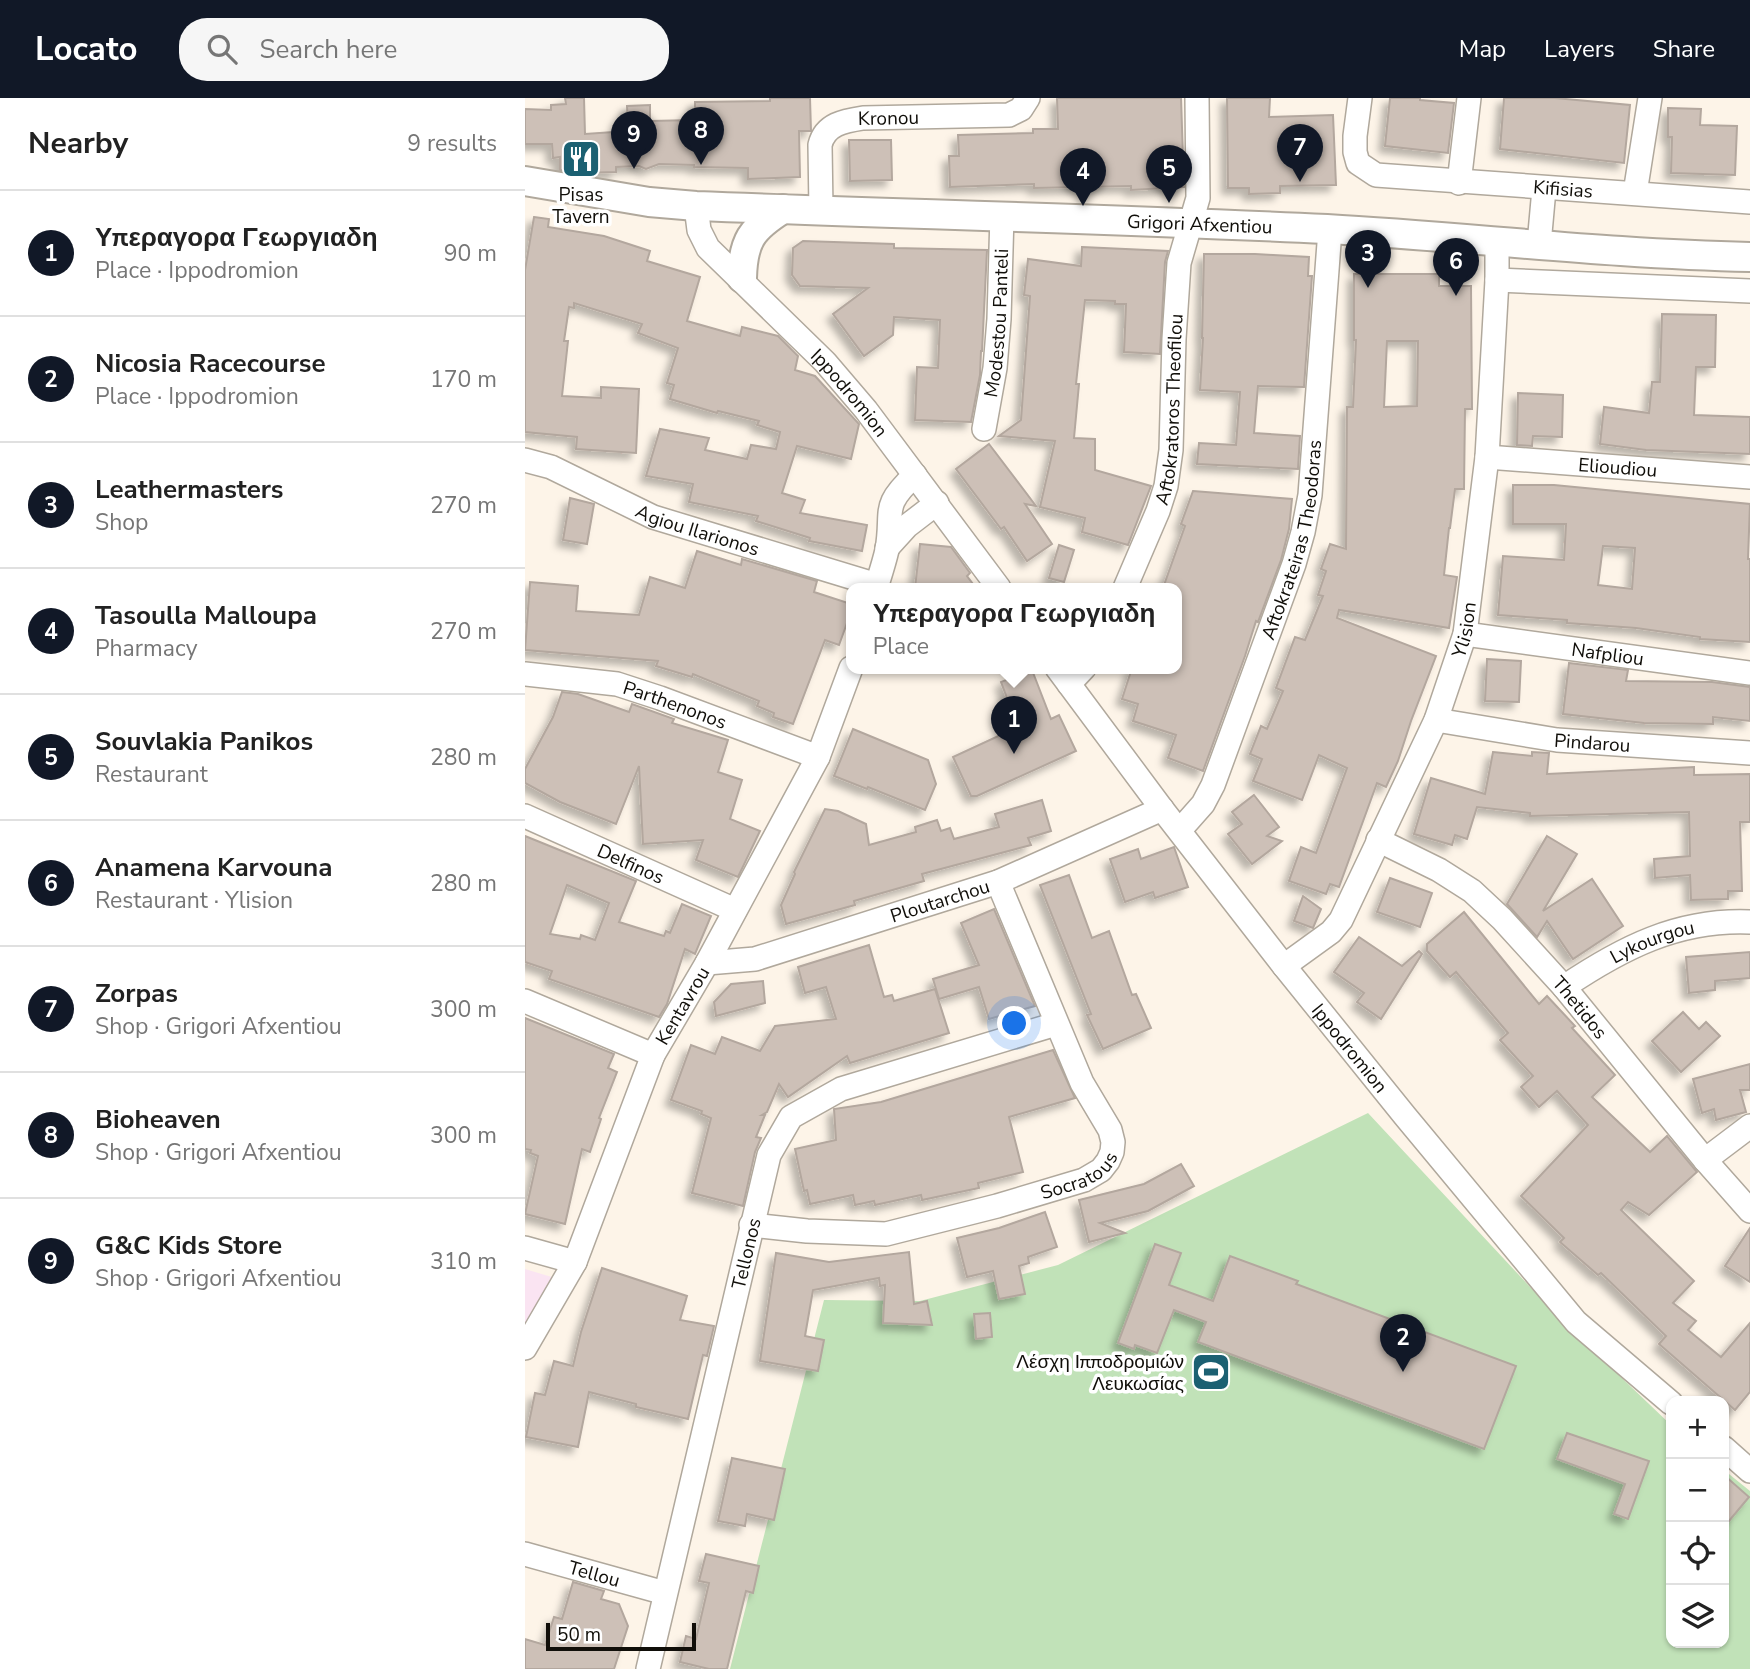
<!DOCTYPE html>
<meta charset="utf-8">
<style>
:root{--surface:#fff;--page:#f6f6f6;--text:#222;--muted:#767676;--line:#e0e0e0;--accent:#111827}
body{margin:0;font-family:"Nunito Sans",sans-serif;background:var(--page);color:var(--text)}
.controls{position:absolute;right:21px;bottom:21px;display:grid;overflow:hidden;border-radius:14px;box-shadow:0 2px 5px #0004}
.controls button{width:63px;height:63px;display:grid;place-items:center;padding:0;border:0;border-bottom:2px solid var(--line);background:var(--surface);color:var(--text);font:35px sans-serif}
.scale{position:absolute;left:21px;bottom:18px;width:150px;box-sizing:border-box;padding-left:7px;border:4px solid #100e09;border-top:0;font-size:19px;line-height:24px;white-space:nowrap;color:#100e09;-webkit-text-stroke:5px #fff;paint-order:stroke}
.you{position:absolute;left:490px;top:926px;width:24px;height:24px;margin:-18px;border:5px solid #fff;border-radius:50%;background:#1a73e8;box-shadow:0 0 0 10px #1a73e833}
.badge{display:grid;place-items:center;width:46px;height:46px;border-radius:50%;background:var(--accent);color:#fff;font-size:23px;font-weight:700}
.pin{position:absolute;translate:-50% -58px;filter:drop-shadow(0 2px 4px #0008)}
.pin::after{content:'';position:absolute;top:37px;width:24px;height:21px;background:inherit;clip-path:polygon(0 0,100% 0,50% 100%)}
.popup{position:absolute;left:321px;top:485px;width:336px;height:91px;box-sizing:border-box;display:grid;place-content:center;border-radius:14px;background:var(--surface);filter:drop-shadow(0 2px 5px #0005);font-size:23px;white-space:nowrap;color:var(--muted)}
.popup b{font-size:26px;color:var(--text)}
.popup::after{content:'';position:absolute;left:50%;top:100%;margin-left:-14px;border:14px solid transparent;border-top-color:var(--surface)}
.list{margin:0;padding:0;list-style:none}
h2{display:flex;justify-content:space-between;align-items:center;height:91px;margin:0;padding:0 28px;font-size:30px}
h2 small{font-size:23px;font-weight:400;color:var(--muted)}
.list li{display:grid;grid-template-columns:46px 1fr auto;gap:21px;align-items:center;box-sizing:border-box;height:126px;padding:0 28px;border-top:2px solid var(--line)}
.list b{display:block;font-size:26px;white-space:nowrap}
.list p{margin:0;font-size:23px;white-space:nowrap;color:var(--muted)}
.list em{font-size:23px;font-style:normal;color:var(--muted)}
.icon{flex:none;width:38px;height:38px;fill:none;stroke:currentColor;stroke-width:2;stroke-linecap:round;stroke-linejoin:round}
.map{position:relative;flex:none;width:1225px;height:1571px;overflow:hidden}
header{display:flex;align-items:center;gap:42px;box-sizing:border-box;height:98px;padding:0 35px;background:var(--accent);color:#fff}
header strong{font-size:33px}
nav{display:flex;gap:38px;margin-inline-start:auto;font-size:24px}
.search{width:490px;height:63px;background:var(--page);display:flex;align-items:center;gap:18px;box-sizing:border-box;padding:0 24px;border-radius:28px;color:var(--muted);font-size:26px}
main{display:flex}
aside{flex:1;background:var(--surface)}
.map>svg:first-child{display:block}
</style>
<header>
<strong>Locato</strong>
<div class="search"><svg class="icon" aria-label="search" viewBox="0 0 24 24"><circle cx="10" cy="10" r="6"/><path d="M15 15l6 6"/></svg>Search here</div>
<nav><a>Map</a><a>Layers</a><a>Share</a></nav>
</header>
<main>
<aside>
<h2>Nearby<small>9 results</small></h2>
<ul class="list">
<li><span class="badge">1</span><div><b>Υπεραγορα Γεωργιαδη</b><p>Place · Ippodromion</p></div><em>90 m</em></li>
<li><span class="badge">2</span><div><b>Nicosia Racecourse</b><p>Place · Ippodromion</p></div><em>170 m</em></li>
<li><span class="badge">3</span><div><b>Leathermasters</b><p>Shop</p></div><em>270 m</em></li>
<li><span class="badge">4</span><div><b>Tasoulla Malloupa</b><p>Pharmacy</p></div><em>270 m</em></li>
<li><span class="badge">5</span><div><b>Souvlakia Panikos</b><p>Restaurant</p></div><em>280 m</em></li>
<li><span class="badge">6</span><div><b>Anamena Karvouna</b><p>Restaurant · Ylision</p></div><em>280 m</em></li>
<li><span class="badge">7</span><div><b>Zorpas</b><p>Shop · Grigori Afxentiou</p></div><em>300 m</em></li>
<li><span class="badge">8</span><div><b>Bioheaven</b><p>Shop · Grigori Afxentiou</p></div><em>300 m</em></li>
<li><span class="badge">9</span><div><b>G&amp;C Kids Store</b><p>Shop · Grigori Afxentiou</p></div><em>310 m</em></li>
</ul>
</aside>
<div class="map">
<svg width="1225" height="1571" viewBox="0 0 1225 1571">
<defs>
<filter id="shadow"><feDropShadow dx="-6" dy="6" stdDeviation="3.5" flood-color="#0004"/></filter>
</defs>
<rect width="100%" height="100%" fill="#fdf4e8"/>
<path fill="#fae4f2" d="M0,1171l30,9 -30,48z"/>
<path fill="#c1e2b8" d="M843,1015l191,205 112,107v218h53v-173l26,21v178h-1020l94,-369 96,1 138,-36z"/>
<g fill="#cdc0b7" stroke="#b3a79e" stroke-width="2" fill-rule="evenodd" filter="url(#shadow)">
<path d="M40,0h19l1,36 43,-3 -1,-25 23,-1v16l45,-1v-18l75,-1v-3h40l1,33h-12l1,46 -52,2v-11l-54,-1v-2l-35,-1 -13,5 -7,-3 -23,1v5l-37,1 -19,-3v-13l-7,1 -1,-14h-27v-35l26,1v-5l15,-1z"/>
<path d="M532,0h124l3,89 -53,3v-4l-97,2v-4l-84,3 -1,-31h10l-1,-21 75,-2v-4h25z"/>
<path d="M702,0h43l-1,19 64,-2 3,70 -56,1v7l-31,1v-6h-21z"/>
<path d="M865,0h30v2l34,3 -6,50 -63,-7z"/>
<path d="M979,0h51l75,7 -6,58 -124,-14z"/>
<path d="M1143,10l33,1 -1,16 37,1 -2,49 -64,-2 1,-36h-4z"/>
<path d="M324,42h42l1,40 -42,1z"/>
<path d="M9,119l15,2 -1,8 56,9 46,15 -3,10 53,16 -13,44 53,15 2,-9 36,9 20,20 -3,14 20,6 44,48 -8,35 -54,-13 -15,47 23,7 -5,13 67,12 -5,26 -53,-10 1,-3 -54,-17 2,-5 -69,-14 4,-18 -47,-8 14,-47 49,9 -4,12 42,9 4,-14 25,4 4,-17 -23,-7 2,-4 -41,-10 -1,2 -47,-14 4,-14 -7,-2 11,-35 -40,-15 4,-9 -68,-21v5l-5,-1 -5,34h4l-6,55 39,2v-11l38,2 -3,64 -60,-4 1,-12 -52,-5v-162z"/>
<path d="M278,143l91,3v4l93,2 -5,101h-1l-1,24 -9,47 -56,-2 2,-53 21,1 2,-48 -46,-3 -1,18 -29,21 -31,-42 35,-26 -68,-2 -8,-11 1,-27z"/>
<path d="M557,149l86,4 -3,11 -5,92 -36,-2 2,-48h-11v-3l-30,-1 -9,84h3l-5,54 21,1v31l56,16 -23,59 -46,-13 3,-14 -45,-11 15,-66 -56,-5 22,-16 9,-124 -6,-1 4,-36 53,7z"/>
<path d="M679,156h51l54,3 -1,19h4l-8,111 -46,-1 -4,47 46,3 -2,33 -101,-5 2,-21 37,2 4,-53 -40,-2 3,-52h-1z"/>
<path d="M829,176h85v12h32l1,123h-7l-1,80h-9l-5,39h-1l-5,47 13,2 -8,51 -110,-18 -2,8 99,38 -25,65 -13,40 -12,26 -9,-4 -38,104 -9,-3 -4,10 -37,-13 12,-34 15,6 31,-85 -28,-13 -17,45 -49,-19 9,-22 -12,-5 11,-28 6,3 16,-38 -7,-3 19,-51 10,3 18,-44 -5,-1 8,-24 -5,-2 9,-25 16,5 1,-142h6l3,-67h-2zM862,243h31l-1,65 -33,1z"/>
<path d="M1137,216l54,1 -1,52h-19l-2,48 56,2v37l-104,-4 -46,-6 4,-37 45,6 3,-31h8z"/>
<path d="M993,295l45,2 -1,42 -29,-1 -1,10 -15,-1z"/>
<path d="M464,346l47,62 -11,-2 27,40 -25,17 -23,-34 -3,2 -45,-60z"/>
<path d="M988,387h41l196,19 -2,55h2v83l-50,-3v-2l-64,-9 -69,-5v-3l-69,-5 5,-59 61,4 2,-36h-53zM1078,448l32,2 -3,41 -34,-4z"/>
<path d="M668,393l99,8 -3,30 -8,31 -23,62 -2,-1 -11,35 -42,115 -35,-13 8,-23 -43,-14 5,-17 -16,-5 10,-31h45v-80h-14l22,-62 -4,-2z"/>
<path d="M45,400l24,6 -7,40 -24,-4z"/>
<path d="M395,446l31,3 19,26 -3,3 9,12h-61z"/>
<path d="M534,447l15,5 -10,32 -15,-4z"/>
<path d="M172,453l44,14 1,-6 75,22 -3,11 34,11 3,9 -12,33 -14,-5 -32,84 -20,-7 1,-4 -17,-7 2,-5 -66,-27 -1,3 -36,-11 2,-5 -133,-11 5,-68 48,4 -2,25 63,4 11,-38 35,11z"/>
<path d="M962,561l34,2 -2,41 -34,-1z"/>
<path d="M1044,565l59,7 -2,11 86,1 38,5v34l-37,-4v7l-69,-1 -81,-9z"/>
<path d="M507,572l19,49 8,-4 17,36 -99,45h-6l-18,-39 65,-30 -17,-45z"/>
<path d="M37,594l16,2 51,18 3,-8 42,15 -2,4 56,17 -10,32 24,8 -12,39 30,12 -22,46 -42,-17 7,-20 -60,4 -4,-78 -23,58 -56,-22 -35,-19v-14l28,-52z"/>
<path d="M328,631l75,31 8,24 -11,26 -57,-23 -1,2 -33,-13z"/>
<path d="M968,654l39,4v-4l17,1 -2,21 147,-7v8l56,-1v48h-10l2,69h-14v8l-37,1 -1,-25 -35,3 -1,-19 36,-3 -1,-44 -159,4v-3l-53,-6 -10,32 -12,-4 -3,10 -38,-11 17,-56 54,16z"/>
<path d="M729,697l25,32 -12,9 15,5 -30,23 -24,-30 14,-10 -10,-12z"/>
<path d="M517,702l9,31 -23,7 3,7 -109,29 2,7 -70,20 1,4 -69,19 -5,-19 14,-31 -1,-2 31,-63 13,2 28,13 3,21 47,-13 -1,-5 22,-7 4,11 9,-3 4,11 45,-12 -4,-13z"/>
<path d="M0,738l111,45 -17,41 45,14 2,-5 4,2 12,-29 29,12 -16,38 -10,-5 -18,55 -8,13 -110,-38 3,-8 -27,-9zM42,787l42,18 -14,37 -14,-5 -1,4 -30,-5z"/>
<path d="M1022,738l30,18 -34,57 49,-32 31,47 -50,33 -26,-38 -10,16 -30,-33z"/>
<path d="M649,749l14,40 -33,11 -2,-6 -28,10 -15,-43 28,-10 3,10z"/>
<path d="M544,777l23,63 17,-7 23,64 4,-1 15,34 -48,21 -16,-34 4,-1 -51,-129z"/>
<path d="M865,780l42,15 -12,34 -43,-15z"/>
<path d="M778,798l18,13 -8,19 -19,-7z"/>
<path d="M469,811l41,97 -46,13 -10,-32 -40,12 -6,-20 46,-14 -18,-42z"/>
<path d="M939,814l75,92 8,-8 28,30 -3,2 43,47 -23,22 58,55 17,-16 30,36 -48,43 -21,-13 -7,8 73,71 -21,22 23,18 -8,9 33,27 29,-34v69l-15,18 -76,-66 7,-8 -65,-63 -3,2 -38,-33 4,-4 -43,-42 67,-71 -31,-34 -18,16 -18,-20 12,-11 -33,-36 8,-7 -52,-61 -6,5 -23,-26v-7z"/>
<path d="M834,839l43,29 17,-15 3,3 -41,65 -24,-17 7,-9 -30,-21z"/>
<path d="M344,847l15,52 8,-2 2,6 41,-12 14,44 -99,30 -3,-7 -59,41 -9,-13 -12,28 -5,3h3l-9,22 5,1 -6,14 -12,54 -51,-13 19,-75 -10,-4 1,-3 -31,-11 20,-55 24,9 7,-17 38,14 15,-25 61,-7 -10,-32 -21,6 -7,-26z"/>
<path d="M1225,854v26l-35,3v9l-26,3 -3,-36z"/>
<path d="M238,883l2,22 -49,13 -2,-14 17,-18z"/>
<path d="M1158,914l16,17 7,-7 14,14 -39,36 -29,-31z"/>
<path d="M0,920l89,36 -6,14 9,4 -18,46 2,1 -11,33 -8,-3 -17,75 -40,-10 13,-58 -8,-3 1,-3 -6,-1z"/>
<path d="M528,952l22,48 -66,19 14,55 -45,11 1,5 -57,12 -1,-5 -46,10 -1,-4 -19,4 -2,-10 -43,9 -3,-14 -3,1 -9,-42 41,-9 -2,-31 47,-7z"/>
<path d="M1225,966v26h-10l6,22 -30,8 -2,-11 -12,4 -9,-34z"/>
<path d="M656,1066l13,22 -46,25 -48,12 25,10 -36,9 -10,-42 65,-16z"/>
<path d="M520,1114l12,35 -29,10 1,6 -10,3 6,28 -26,5 -6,-28 -26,6 -10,-39 42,-10z"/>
<path d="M1225,1130v54l-25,-16z"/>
<path d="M630,1146l26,9 -12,32 44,16 17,-45 68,25 -2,3 220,82 -32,83 -286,-107 8,-20 -32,-12 -17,43 -22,-8 -1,4 -16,-6z"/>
<path d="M384,1154l5,52 13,-3 5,24 -49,-2 2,-38 -5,1 -1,-8 -66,12 -8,46 19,4 -6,31 -58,-10 16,-108 53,9z"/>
<path d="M77,1170l85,28 -7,24 34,6 -7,30 -4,-1 -15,64 -52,-12v-3l-47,-12 -11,55 -52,-10 9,-44 10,2 9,-34 19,5 8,-34z"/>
<path d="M465,1215l2,24 -16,2 -2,-25z"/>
<path d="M1042,1335l82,28 -21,58 -14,-5 11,-30 -68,-25z"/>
<path d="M207,1360l53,11 -11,51 -27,-6 -2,12 -27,-5z"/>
<path d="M1199,1377l25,22 -25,30z"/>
<path d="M181,1456l53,12 -6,27 -7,-2 -19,78h-18l-29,-7 6,-26 10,3 13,-56 -10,-2z"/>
<path d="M48,1484l31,9 -3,8 18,5 9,22 -14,43h-89v-30l20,6 9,-28 8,2z"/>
</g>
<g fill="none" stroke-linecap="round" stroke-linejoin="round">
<g stroke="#b0a89c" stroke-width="26">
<g id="minor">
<path id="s1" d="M835,0l-5,38v16l3,11 18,12 374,27"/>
<path d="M934,85l10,-85"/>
<path d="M1110,95l15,-95"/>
<path id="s2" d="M171,108l3,24 9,18 117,114 41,48 133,178"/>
<path id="s3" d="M296,112l-1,-65c5,-21 24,-24 43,-27l146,-3 12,-6 7,-11"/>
<path d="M1014,146l5,-55"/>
<path d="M972,182l253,11"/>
<path id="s4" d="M459,331l11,-61 4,-49 3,-104"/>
<path id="s5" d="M962,359l263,20"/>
<path id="s6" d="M0,362l26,7 102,50 224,68"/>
<path d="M362,450l20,-22 30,-23"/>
<path d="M351,490c4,-13 8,-25 11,-38 7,-40 -7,-43 28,-75"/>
<path id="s7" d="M600,490l33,-77 8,-25 5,-36 3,-111 5,-76 19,-65 -1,-100"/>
<path id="s8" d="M940,536l285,39"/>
<path id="s9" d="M532,570l105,141 122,157 121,150 171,206 95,81"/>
<path id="s10" d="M0,576l92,10 43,14 158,59"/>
<path d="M544,586l15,-16"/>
<path id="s11" d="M911,622l121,20 193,13"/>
<path id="s12" d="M0,718l210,94"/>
<path id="s13" d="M655,732l23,-26 10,-19 81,-221 9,-32 7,-37 20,-265"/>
<path id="s14" d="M853,742l61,30 33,21 30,28 62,68 141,173 45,51"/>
<path id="s15" d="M182,865l48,-4 243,-77 164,-73"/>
<path id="s16" d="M759,868l47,-34 10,-12 95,-200 29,-86 22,-177 10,-177v-39"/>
<path id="s17" d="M1039,889c58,-39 114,-68 186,-65"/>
<path d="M0,903l128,54"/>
<path d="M1180,1062l45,-34"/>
<path id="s18" d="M226,1127l56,6 79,3 111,-28 87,-26 17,-10 7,-9 4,-9 1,-10 -3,-12 -28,-47 -84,-201"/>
<path d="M0,1150l50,14"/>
<path id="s19" d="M0,1250l50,-86 78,-207 54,-92 111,-206 33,-89"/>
<path d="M1199,1350l26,23"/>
<path id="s20" d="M0,1456l140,39"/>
<path id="s21" d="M123,1571l121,-514 22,-38 50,-28 215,-65"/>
</g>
</g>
<g stroke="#b0a89c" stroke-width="32">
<g id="major">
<path id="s22" d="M0,83l124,21 47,4c210,8 420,13 631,23 141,8 282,25 423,28"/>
<path d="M217,180c1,-37 9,-49 41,-69"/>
</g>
</g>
<use href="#minor" stroke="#fff" stroke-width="23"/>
<use href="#major" stroke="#fff" stroke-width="28"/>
</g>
<defs>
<g id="restaurant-square" transform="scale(2.0125)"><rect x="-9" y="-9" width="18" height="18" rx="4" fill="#1b6072" stroke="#fff"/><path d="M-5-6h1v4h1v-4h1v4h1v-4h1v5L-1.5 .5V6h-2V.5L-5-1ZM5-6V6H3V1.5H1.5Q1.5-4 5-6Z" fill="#fff"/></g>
<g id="stadium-square" transform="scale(2.0125)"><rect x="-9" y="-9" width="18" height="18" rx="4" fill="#1b6072" stroke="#fff"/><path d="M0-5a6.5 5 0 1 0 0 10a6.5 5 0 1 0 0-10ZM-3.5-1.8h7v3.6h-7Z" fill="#fff"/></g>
</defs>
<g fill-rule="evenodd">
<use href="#restaurant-square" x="56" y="61"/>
<use href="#stadium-square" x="686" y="1274"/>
</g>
<g text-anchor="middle" stroke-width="7" stroke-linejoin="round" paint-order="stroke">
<g font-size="19" fill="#100e09" stroke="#fff">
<text dy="7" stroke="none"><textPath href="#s3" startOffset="145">Kronou</textPath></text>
<text dy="7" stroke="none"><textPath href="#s1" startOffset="275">Kifisias</textPath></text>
<text dy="7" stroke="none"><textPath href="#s22" startOffset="677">Grigori Afxentiou</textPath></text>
<text dy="7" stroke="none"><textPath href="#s4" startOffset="107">Modestou Panteli</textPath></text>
<text dy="7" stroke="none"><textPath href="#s2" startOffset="247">Ippodromion</textPath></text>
<text dy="7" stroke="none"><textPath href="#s7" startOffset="187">Aftokratoros Theofilou</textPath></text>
<text dy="7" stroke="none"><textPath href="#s5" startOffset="131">Elioudiou</textPath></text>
<text dy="7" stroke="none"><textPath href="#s6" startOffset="187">Agiou Ilarionos</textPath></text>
<text dy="7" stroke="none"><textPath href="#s13" startOffset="315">Aftokrateiras Theodoras</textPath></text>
<text dy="7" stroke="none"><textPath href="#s16" startOffset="390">Ylision</textPath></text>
<text dy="7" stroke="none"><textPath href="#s8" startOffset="144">Nafpliou</textPath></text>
<text dy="7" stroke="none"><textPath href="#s10" startOffset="154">Parthenonos</textPath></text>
<text dy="7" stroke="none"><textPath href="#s11" startOffset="158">Pindarou</textPath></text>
<text dy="7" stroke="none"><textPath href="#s12" startOffset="116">Delfinos</textPath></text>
<text dy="7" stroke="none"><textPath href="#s15" startOffset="242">Ploutarchou</textPath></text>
<text dy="7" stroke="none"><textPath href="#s17" startOffset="100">Lykourgou</textPath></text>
<text dy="7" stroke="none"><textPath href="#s19" startOffset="378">Kentavrou</textPath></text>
<text dy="7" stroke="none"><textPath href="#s14" startOffset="266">Thetidos</textPath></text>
<text dy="7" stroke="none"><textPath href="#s9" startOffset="480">Ippodromion</textPath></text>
<text dy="7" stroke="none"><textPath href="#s18" startOffset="338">Socratous</textPath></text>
<text dy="7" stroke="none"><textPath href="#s21" startOffset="427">Tellonos</textPath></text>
<text dy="7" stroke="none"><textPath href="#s20" startOffset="72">Tellou</textPath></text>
</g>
<g font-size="19" fill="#100e09" stroke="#fff">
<text x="56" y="103">Pisas<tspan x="56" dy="22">Tavern</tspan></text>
<text x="659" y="1270" text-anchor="end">Λέσχη Ιπποδρομιών<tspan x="659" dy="22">Λευκωσίας</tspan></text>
</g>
</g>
</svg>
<div class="controls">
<button>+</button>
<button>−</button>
<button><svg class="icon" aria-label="locate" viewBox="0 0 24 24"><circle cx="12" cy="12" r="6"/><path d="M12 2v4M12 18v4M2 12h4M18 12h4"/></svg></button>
<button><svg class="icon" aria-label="layers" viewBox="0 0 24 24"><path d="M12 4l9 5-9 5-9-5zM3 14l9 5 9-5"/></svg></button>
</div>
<div class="scale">50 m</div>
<div class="you"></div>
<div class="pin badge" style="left:489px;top:656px">1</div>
<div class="popup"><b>Υπεραγορα Γεωργιαδη</b>Place</div>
<div class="pin badge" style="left:878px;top:1274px">2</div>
<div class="pin badge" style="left:843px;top:190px">3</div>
<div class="pin badge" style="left:558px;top:108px">4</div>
<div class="pin badge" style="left:644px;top:105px">5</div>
<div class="pin badge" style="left:931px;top:198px">6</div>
<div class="pin badge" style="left:775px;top:84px">7</div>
<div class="pin badge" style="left:176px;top:67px">8</div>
<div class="pin badge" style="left:109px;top:71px">9</div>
</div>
</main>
